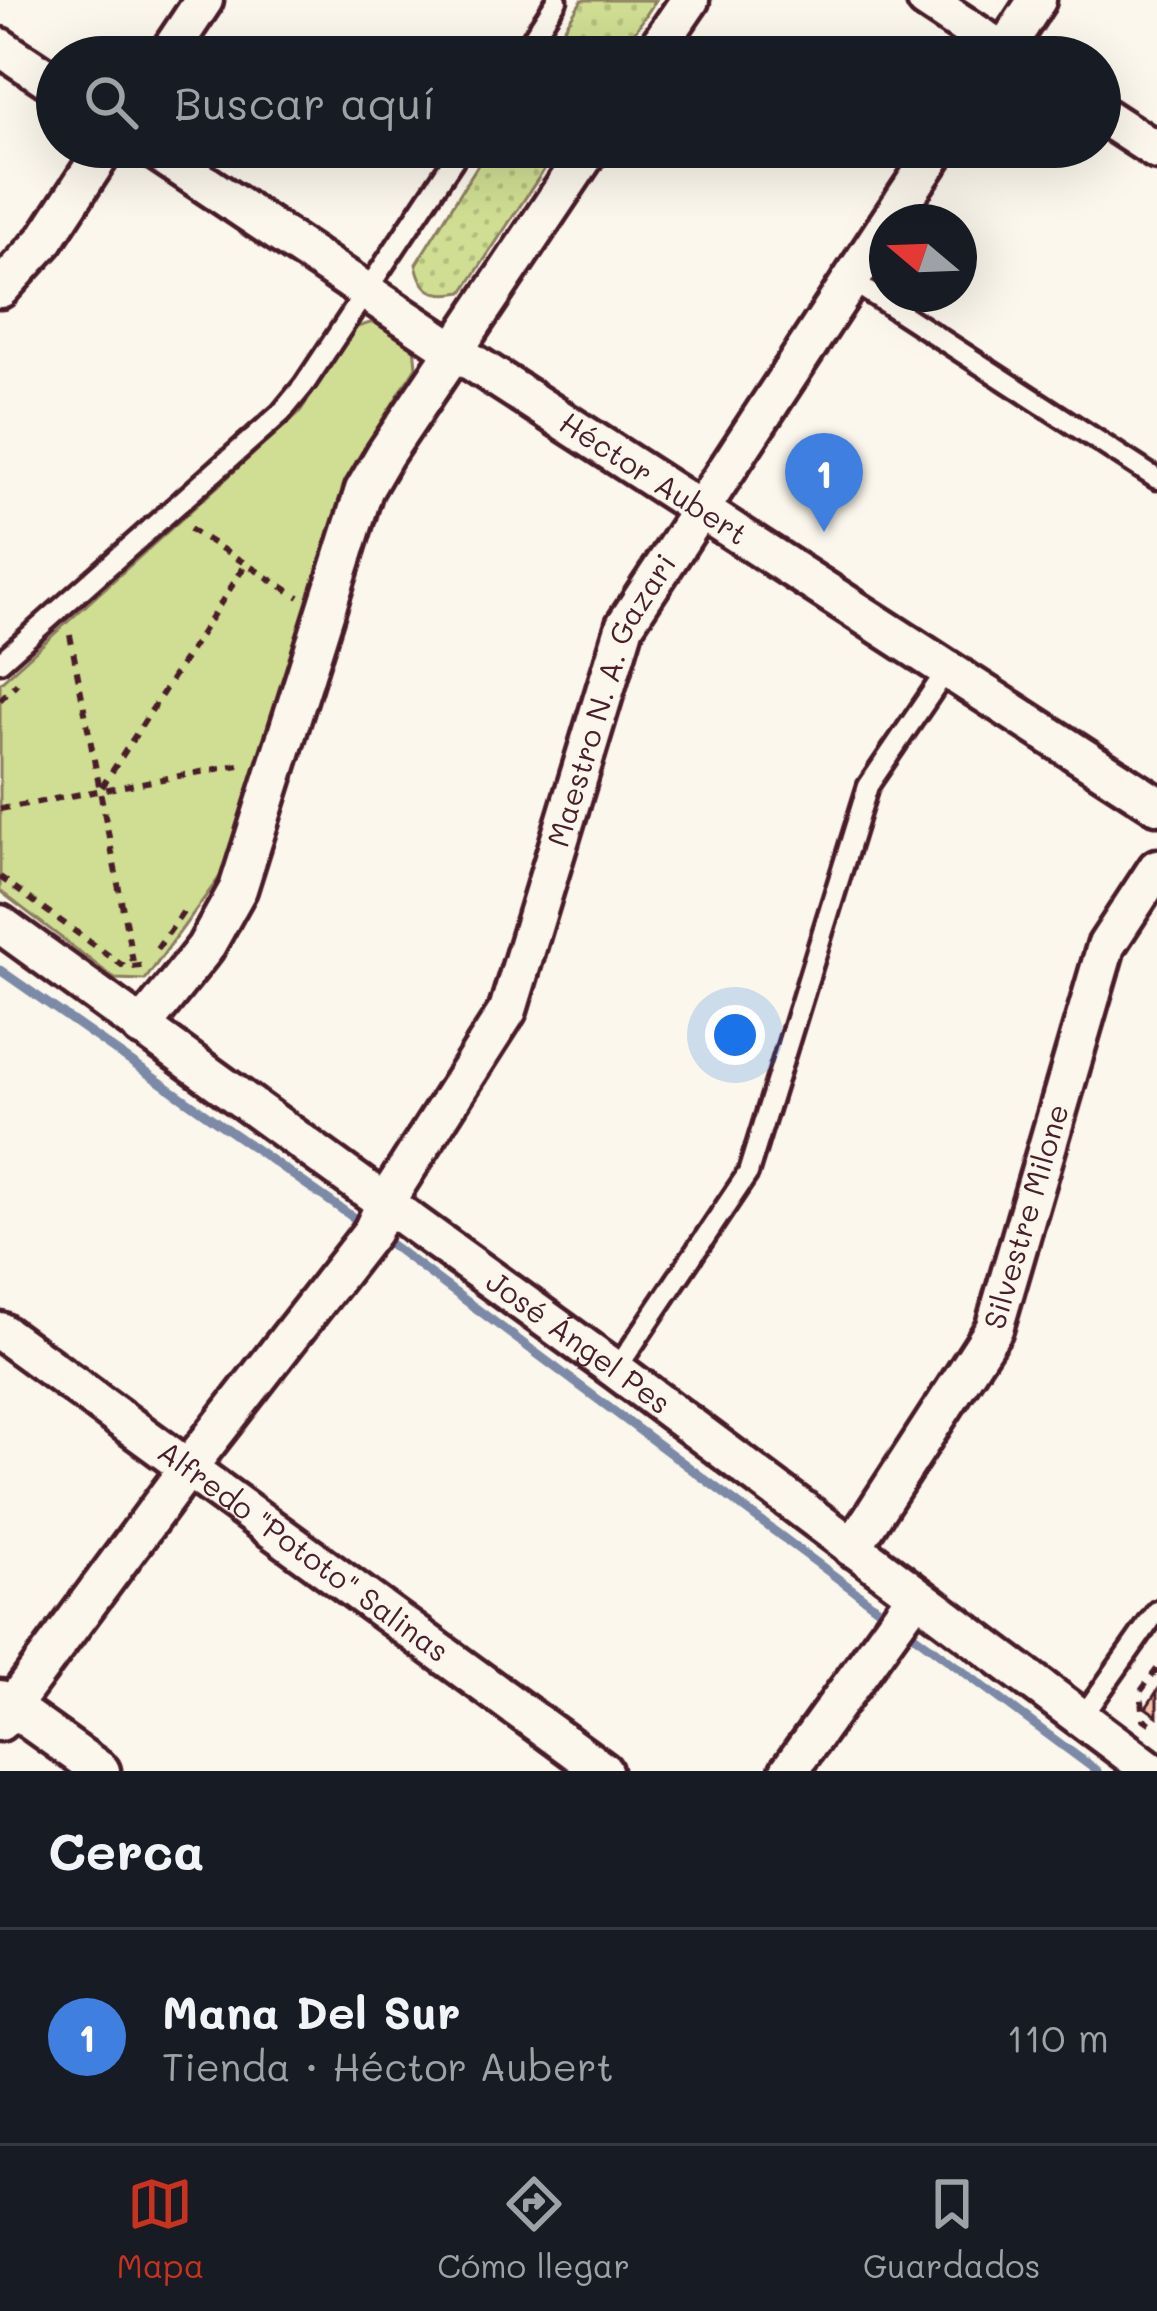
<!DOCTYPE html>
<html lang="es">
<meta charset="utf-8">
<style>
:root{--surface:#171b24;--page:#20242c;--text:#f1f3f6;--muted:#9ea1a6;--line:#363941;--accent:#c8321e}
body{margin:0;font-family:Mali,sans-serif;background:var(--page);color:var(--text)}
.compass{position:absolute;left:869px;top:204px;width:108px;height:108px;border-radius:50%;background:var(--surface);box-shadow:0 12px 48px #0002;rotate:289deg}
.you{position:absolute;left:735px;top:1035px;width:42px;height:42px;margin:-30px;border:9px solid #fff;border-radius:50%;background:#1a73e8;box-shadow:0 0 0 18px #1a73e833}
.badge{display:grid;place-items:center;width:78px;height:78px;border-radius:50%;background:var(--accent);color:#fff;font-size:39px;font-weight:700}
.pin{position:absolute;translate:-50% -99px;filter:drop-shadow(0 3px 6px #0008)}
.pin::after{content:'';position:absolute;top:63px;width:42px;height:36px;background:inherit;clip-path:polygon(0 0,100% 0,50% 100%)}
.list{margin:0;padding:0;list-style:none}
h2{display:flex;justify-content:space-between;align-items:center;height:156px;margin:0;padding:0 48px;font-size:51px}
h2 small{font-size:39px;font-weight:400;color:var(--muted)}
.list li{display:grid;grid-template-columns:78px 1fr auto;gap:36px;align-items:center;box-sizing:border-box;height:216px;padding:0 48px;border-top:3px solid var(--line)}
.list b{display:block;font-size:45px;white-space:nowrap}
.list p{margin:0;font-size:39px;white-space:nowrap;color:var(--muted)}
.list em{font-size:39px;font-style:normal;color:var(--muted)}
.icon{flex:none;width:66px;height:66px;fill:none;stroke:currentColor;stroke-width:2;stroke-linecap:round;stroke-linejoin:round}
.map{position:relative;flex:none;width:1157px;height:1771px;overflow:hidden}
.search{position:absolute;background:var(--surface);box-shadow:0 12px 48px #0002;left:36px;right:36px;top:36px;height:132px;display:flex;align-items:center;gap:30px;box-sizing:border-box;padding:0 42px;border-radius:66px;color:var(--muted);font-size:45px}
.sheet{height:372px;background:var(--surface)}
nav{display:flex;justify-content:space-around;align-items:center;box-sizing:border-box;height:168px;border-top:3px solid var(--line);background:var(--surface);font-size:33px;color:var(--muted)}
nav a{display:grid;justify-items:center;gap:6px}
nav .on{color:var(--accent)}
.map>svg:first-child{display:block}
</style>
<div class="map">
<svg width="1157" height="1771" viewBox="0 0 1157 1771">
<defs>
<pattern id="grass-dots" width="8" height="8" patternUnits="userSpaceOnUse" patternTransform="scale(3)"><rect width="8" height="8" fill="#cfde92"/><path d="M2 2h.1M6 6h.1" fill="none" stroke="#b3be7e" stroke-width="1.8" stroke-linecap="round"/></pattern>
</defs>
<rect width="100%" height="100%" fill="#fbf7ec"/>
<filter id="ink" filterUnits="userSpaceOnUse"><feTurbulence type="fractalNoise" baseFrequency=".00833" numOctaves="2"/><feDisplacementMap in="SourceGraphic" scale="24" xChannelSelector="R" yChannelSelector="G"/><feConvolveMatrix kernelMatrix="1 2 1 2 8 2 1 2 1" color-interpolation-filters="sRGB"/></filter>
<g filter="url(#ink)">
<g fill="url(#grass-dots)" stroke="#8c7e5e" stroke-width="3">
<path d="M582,0h74l-38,57h-72z"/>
<path d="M489,147h70l-96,145c-28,5 -41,1 -47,-28z"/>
</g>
<path fill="#cfde92" stroke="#8c7e5e" stroke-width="3" d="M380,320l34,25 2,22 -49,77 -132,412 -90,124 -30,-1 -115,-88v-208l301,-272 53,-83z"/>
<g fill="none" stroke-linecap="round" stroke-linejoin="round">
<g stroke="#7c8aa8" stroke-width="9">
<path d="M0,970l364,255"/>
<path d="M378,1235l510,381"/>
<path d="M902,1626l195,145"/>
</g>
</g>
<path fill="#f4c2a4" stroke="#4a1f2b" stroke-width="3" d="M1157,1691v25l-11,-8z"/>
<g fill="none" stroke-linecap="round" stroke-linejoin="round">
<g stroke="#4a1f2b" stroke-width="27">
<g id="service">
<path d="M520,57l37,-57"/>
<path d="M850,280l307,199"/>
<path d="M0,662l281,-249 23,-28 158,-238"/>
<path d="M616,1370l132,-197 120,-387 79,-116"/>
<path d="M1081,1719l76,-108"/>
</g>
</g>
<g stroke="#4a1f2b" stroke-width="45">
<g id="minor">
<path d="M926,0l86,57"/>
<path d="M0,47l57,38"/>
<path d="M166,57l38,-57"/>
<path d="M651,57l39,-57"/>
<path d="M1000,57l37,-57"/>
<path d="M1100,114l57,37"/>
<path id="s1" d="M150,147l305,204 702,454"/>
<path d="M889,222l50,-75"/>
<path d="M0,289l45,-49 61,-93"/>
<path id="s2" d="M0,924l616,446 536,401"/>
<path d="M141,1028l64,-80 33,-59 126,-399 21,-36 206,-307"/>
<path id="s3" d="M0,1331l603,440"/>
<path id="s4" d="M852,1548l142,-219 112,-383 51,-78"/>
<path d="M0,1699l101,72"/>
<path id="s5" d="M0,1722l187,-253 185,-238 14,-30 122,-191 117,-385 262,-400"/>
<path d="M789,1771l126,-175"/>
</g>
</g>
<g stroke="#4a1f2b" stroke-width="6" stroke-dasharray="9 9" stroke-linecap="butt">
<path d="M190,529l109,68"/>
<path d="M70,635l64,332"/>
<path d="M0,700l17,-17"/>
<path d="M102,787l144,-223"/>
<path d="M0,809l244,-45"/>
<path d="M0,877l126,91 20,-3"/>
<path d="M157,949l27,-38"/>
<path d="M1157,1669l-16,22 3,28 13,9"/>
</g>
<use href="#service" stroke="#fbf7ec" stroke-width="18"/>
<use href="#minor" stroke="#fbf7ec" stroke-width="36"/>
</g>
</g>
<g text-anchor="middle" stroke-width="9" stroke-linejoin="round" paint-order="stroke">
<g font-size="30" fill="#4a1f2b" stroke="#fbf7ec">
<text dy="10" stroke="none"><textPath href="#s1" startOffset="603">Héctor Aubert</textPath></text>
<text dy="10" stroke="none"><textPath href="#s5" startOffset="1203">Maestro N. A. Gazari</textPath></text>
<text dy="10" stroke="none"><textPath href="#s4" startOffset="378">Silvestre Milone</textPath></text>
<text dy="10" stroke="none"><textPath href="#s2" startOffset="714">José Ángel Pes</textPath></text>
<text dy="10" stroke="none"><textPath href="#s3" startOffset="375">Alfredo "Pototo" Salinas</textPath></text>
</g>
</g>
</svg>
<svg class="compass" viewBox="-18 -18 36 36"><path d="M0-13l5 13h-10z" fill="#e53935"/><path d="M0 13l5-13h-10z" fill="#9ea1a6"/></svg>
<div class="you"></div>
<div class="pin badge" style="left:824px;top:532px;background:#3f7fe0">1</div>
<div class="search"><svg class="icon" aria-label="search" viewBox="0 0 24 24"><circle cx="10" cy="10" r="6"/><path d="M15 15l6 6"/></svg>Buscar aquí</div>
</div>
<section class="sheet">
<h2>Cerca<small></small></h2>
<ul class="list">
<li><span class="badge" style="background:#3f7fe0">1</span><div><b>Mana Del Sur</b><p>Tienda · Héctor Aubert</p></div><em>110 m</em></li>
</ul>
</section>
<nav>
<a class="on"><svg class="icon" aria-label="map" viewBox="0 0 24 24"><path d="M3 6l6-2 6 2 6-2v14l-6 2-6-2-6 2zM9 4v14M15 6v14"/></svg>Mapa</a>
<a><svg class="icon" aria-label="directions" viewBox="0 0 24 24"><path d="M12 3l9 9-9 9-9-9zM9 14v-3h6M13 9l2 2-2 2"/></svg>Cómo llegar</a>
<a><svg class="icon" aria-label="saved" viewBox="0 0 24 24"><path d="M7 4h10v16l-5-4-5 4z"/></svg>Guardados</a>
</nav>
